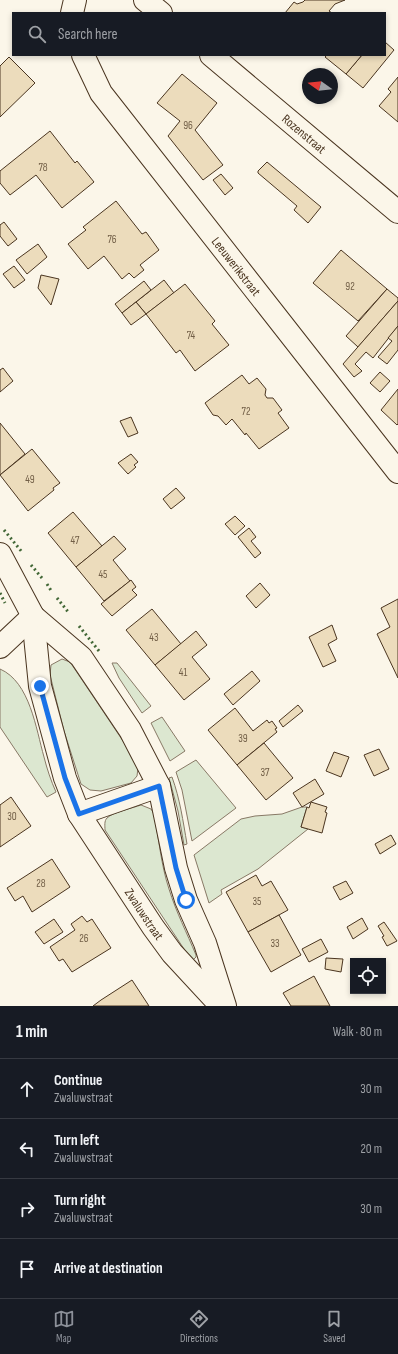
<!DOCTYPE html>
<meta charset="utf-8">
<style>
:root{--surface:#171b24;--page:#20242c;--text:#f1f3f6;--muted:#9ea1a6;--line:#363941;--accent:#8c9099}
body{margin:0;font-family:"Sofia Sans Condensed",sans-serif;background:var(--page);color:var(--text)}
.controls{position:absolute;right:12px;bottom:12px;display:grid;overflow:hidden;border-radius:0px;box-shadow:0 2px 6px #0003}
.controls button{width:36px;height:36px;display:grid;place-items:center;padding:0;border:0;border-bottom:1px solid var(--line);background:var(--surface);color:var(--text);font:20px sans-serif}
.compass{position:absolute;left:302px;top:68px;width:36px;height:36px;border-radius:50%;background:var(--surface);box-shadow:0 2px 6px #0003;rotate:285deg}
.stop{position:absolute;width:12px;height:12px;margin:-9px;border:3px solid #1a73e8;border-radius:50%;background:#fff}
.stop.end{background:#1a73e8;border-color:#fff;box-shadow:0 1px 4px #0008}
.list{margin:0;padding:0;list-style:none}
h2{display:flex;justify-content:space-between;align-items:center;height:52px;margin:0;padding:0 16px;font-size:17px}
h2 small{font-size:13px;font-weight:400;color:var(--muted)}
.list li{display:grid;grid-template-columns:26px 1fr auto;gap:12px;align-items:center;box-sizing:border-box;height:60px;padding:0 16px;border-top:1px solid var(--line)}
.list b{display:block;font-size:15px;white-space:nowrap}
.list p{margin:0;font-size:13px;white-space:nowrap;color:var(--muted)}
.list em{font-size:13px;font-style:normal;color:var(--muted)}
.icon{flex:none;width:22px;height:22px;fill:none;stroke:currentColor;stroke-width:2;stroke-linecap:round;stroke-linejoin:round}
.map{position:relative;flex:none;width:398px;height:1006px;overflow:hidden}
.search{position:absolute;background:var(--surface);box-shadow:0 2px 6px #0003;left:12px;right:12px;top:12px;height:44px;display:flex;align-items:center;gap:10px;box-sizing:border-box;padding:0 14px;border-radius:0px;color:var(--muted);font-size:15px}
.sheet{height:292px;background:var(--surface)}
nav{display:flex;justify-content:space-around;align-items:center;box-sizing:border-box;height:56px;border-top:1px solid var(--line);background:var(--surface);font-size:11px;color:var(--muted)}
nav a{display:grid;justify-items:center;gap:2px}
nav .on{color:var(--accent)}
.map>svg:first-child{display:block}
</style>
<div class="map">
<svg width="398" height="1006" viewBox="0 0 398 1006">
<rect width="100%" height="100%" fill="#fbf6e9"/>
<g fill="#dce7d0" stroke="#887966">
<path d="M62,659l8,3 55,82 13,24 -1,8 -6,7 -30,8 -11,-1 -9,-6 -17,-53 -14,-56 1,-10z"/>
<path d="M112,663h5l34,43 -9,7 -23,-35z"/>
<path d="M0,669c30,13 36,60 44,88 3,12 7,24 12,35l-9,5 -47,-70z"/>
<path d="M162,717l23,34 -15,10 -19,-38z"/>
<path d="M196,760l40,48 -44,33 -10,-51 -6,-18z"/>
<path d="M172,777c8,22 11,44 15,67l-3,1 -6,-34 -9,-33z"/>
<path d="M141,805l10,4 3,5c5,25 7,51 15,75 7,23 18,44 27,66v2l-3,3 -3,-2 -85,-128c0,-4 -1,-9 2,-12 6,-6 26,-10 34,-13z"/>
<path d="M302,807h5l-6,20 7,2 -50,40 -37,21 1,4 -13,9 -15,-48 47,-36 14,-3 27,-2z"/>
</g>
<g fill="#ecdcbc" stroke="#4a3520">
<path d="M305,0h40l-10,4 -6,7 3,2h-47l9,-11 3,2 6,-2z"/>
<path d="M385,42l9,8 -31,38 -17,-14 16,-19h23z"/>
<path d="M327,55h35l-16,19 -21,-17z"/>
<path d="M9,57l26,26 -35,34v-51z"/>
<path d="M182,74l35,29 -22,27 28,35 -20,15 -35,-44 12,-15 -23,-18z"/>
<path d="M398,77v45l-19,-16 12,-14 -3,-3z"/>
<path d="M50,131l25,32 2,-2 17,21 -32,26 -26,-33 -26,20 -10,-12v-12z"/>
<path d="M267,162l54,45 -13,16 -14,-13 3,-4 -39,-33v-2z"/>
<path d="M221,174l12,14 -8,7 -12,-15z"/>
<path d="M116,201l26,33 4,-2 13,18 -19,15 4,5 -10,8 -5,-5 -7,6 -18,-23 -16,13 -20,-25 18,-14 -3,-3z"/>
<path d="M4,222l13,17 -9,7 -8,-10v-11z"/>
<path d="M38,244l9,13 -20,17 -11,-14z"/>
<path d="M341,250l46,39 -29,32 -45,-38z"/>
<path d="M14,266l11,14 -11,8 -11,-14z"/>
<path d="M41,275l18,4 -8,26 -13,-17z"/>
<path d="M164,280l10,13 -28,21 -10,-12z"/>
<path d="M144,281l7,9 -29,23 -7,-9z"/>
<path d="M185,284l30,37 -3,3 17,21 -34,26 -15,-21 -4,3 -30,-39z"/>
<path d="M387,289l11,9v3l-40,46 -12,-11z"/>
<path d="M398,301v25l-25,32 -7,-6 -11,12 7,7 -8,6 -11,-13z"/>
<path d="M136,302l10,12 -15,11 -9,-12z"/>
<path d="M398,326v24l-11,14 -9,-7 14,-16 -4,-3z"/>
<path d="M3,368l10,13 -13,11v-22z"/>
<path d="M380,372l10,9 -10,11 -10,-9z"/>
<path d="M242,375l7,9 8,-6 9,11 -1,6 2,3h6l9,12 -4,3 11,15 -30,21 -13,-16 -1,2 -13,-16 -6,6 -8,-9 -5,-1 -8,-12z"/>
<path d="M398,389v35l-1,1 -16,-15z"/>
<path d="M131,417l7,16 -10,4 -8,-16z"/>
<path d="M0,423l25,31 -25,21z"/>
<path d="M32,449l28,34 -7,5 1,2 -26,21 -28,-36z"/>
<path d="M131,454l7,8 -4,3 2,2 -8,7 -10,-11z"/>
<path d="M176,488l9,10 -14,11 -8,-10z"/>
<path d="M73,512l29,34 -26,21 -28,-34z"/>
<path d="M235,516l10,10 -10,9 -10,-11z"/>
<path d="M249,528l7,9 -5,4 10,12 -6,5 -17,-21z"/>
<path d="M114,536l12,13 -13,11 17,21 -26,20 -28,-34z"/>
<path d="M131,580l5,7 -4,3 5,5 -25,21 -11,-12z"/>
<path d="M260,583l10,12 -14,13 -10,-12z"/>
<path d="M398,599v79l-21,-44 13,-7 -9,-19z"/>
<path d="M152,609l29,35 -26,21 -29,-35z"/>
<path d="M332,625l5,14 -9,5 8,17 -13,6 -14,-30z"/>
<path d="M196,631l11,14 -15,12 18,22 -26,21 -29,-35z"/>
<path d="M252,671l8,10 -27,24 -9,-11z"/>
<path d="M298,705l5,6 -20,16 -4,-6z"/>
<path d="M235,708l18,23 14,-11 2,3 3,-2 5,7 -2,1 2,3 -40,33 -29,-35z"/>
<path d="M264,743l29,35 -27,22 -29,-35z"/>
<path d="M379,749l10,20 -15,7 -10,-21z"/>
<path d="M334,752l15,5 -8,20 -15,-6z"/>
<path d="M315,779l9,15 -22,13 -9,-14z"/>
<path d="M11,797l20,29 -31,21v-42z"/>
<path d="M311,802l16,5 -2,5 2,1 -5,20 -21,-6 6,-20 2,1z"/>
<path d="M391,835l5,9 -16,10 -5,-10z"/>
<path d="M52,859l18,28 -38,25 -9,-16 -8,5 -8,-13z"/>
<path d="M256,875l6,11 9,-5 17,29 -40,22 -22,-40z"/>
<path d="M346,881l7,12 -13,7 -7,-13z"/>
<path d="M279,915l22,40 -30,17 -23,-40z"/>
<path d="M82,916l5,6 5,-3 19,29 -39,24 -9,-13 -4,2 -9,-14 25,-17 -4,-6z"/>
<path d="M362,918l6,11 -15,10 -6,-12z"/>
<path d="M54,919l9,13 -19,12 -9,-12z"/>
<path d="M384,922l13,19 -10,5 -5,-9 2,-1 -6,-10z"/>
<path d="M321,939l7,13 -19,10 -7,-13z"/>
<path d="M326,958l17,1 -2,13 -16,-3z"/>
<path d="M314,976l16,30h-39l-8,-13z"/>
<path d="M132,980l17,26h-56l8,-6z"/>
</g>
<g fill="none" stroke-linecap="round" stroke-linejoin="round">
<g stroke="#4a3520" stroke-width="24">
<g id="street">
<path d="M72,13l3,-13"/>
<path id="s1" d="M83,55l18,38 297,379"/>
<path id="s2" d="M0,554l33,62 7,70 25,92 14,36 74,113 19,26 49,53"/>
<path d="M33,616l48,41 49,73 29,56 17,82 10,32 19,43 20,63"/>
<path d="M0,647l33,-31"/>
<path d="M79,814l80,-28"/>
</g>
</g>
<g stroke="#4a3520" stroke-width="24">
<g id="primary">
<path d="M145,0l16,13"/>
<path id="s3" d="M211,55l187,157"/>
</g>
</g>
<use href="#street" stroke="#fbf6e9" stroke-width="22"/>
<use href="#primary" stroke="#fbf6e9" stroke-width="22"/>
<g stroke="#436837" stroke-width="3" stroke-dasharray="2 3" stroke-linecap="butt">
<path d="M4,530l18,22"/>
<path d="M31,565l11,13"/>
<path d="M47,584l5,8"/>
<path d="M0,593l5,10"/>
<path d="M57,598l12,15"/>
<path d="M79,626l20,25"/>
</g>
</g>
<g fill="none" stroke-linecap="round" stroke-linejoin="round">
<path stroke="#1a73e8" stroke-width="5" d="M40,686l25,92 14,36 80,-28 17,82 10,32"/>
</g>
<g text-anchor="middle" stroke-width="3" stroke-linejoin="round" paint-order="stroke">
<g font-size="11" fill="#725f47">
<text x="188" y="129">96</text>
<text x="43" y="171">78</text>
<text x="112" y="243">76</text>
<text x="350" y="290">92</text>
<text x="191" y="339">74</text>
<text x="246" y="415">72</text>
<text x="30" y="483">49</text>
<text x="75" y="544">47</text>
<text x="103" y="578">45</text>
<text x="154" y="641">43</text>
<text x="183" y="676">41</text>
<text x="243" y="742">39</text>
<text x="265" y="776">37</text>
<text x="12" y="820">30</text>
<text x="41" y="887">28</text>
<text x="257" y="905">35</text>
<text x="84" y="942">26</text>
<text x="275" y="947">33</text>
</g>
<g font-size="13" fill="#4a3520" stroke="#fbf6e9">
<text dy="5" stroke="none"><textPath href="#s3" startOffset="122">Rozenstraat</textPath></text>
<text dy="5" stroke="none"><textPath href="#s1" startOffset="262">Leeuwerikstraat</textPath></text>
<text dy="5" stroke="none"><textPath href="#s2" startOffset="394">Zwaluwstraat</textPath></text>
</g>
</g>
</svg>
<div class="controls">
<button><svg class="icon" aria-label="locate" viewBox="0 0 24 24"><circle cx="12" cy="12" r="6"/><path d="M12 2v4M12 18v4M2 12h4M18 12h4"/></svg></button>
</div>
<svg class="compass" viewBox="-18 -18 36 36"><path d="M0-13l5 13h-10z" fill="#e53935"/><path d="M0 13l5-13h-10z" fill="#9ea1a6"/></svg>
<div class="stop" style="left:186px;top:900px"></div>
<div class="stop end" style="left:40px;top:686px"></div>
<div class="search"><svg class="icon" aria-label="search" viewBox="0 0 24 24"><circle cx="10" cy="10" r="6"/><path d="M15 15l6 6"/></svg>Search here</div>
</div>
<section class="sheet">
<h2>1 min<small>Walk · 80 m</small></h2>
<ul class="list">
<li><svg class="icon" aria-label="ahead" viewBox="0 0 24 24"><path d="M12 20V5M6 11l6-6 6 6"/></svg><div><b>Continue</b><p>Zwaluwstraat</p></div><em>30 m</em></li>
<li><svg class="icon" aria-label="left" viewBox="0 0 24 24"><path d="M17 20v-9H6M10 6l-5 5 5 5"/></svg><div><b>Turn left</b><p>Zwaluwstraat</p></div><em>20 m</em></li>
<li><svg class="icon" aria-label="right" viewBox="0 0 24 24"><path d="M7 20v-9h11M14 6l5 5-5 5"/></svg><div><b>Turn right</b><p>Zwaluwstraat</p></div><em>30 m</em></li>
<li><svg class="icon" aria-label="arrive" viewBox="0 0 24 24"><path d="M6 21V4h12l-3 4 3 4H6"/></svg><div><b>Arrive at destination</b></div></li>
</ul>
</section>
<nav>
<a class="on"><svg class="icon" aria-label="map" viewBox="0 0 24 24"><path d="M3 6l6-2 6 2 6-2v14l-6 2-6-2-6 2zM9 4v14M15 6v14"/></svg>Map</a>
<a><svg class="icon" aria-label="directions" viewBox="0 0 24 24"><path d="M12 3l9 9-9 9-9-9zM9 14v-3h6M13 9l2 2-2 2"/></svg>Directions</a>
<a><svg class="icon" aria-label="saved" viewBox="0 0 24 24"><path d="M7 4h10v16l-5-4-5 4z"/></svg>Saved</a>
</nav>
